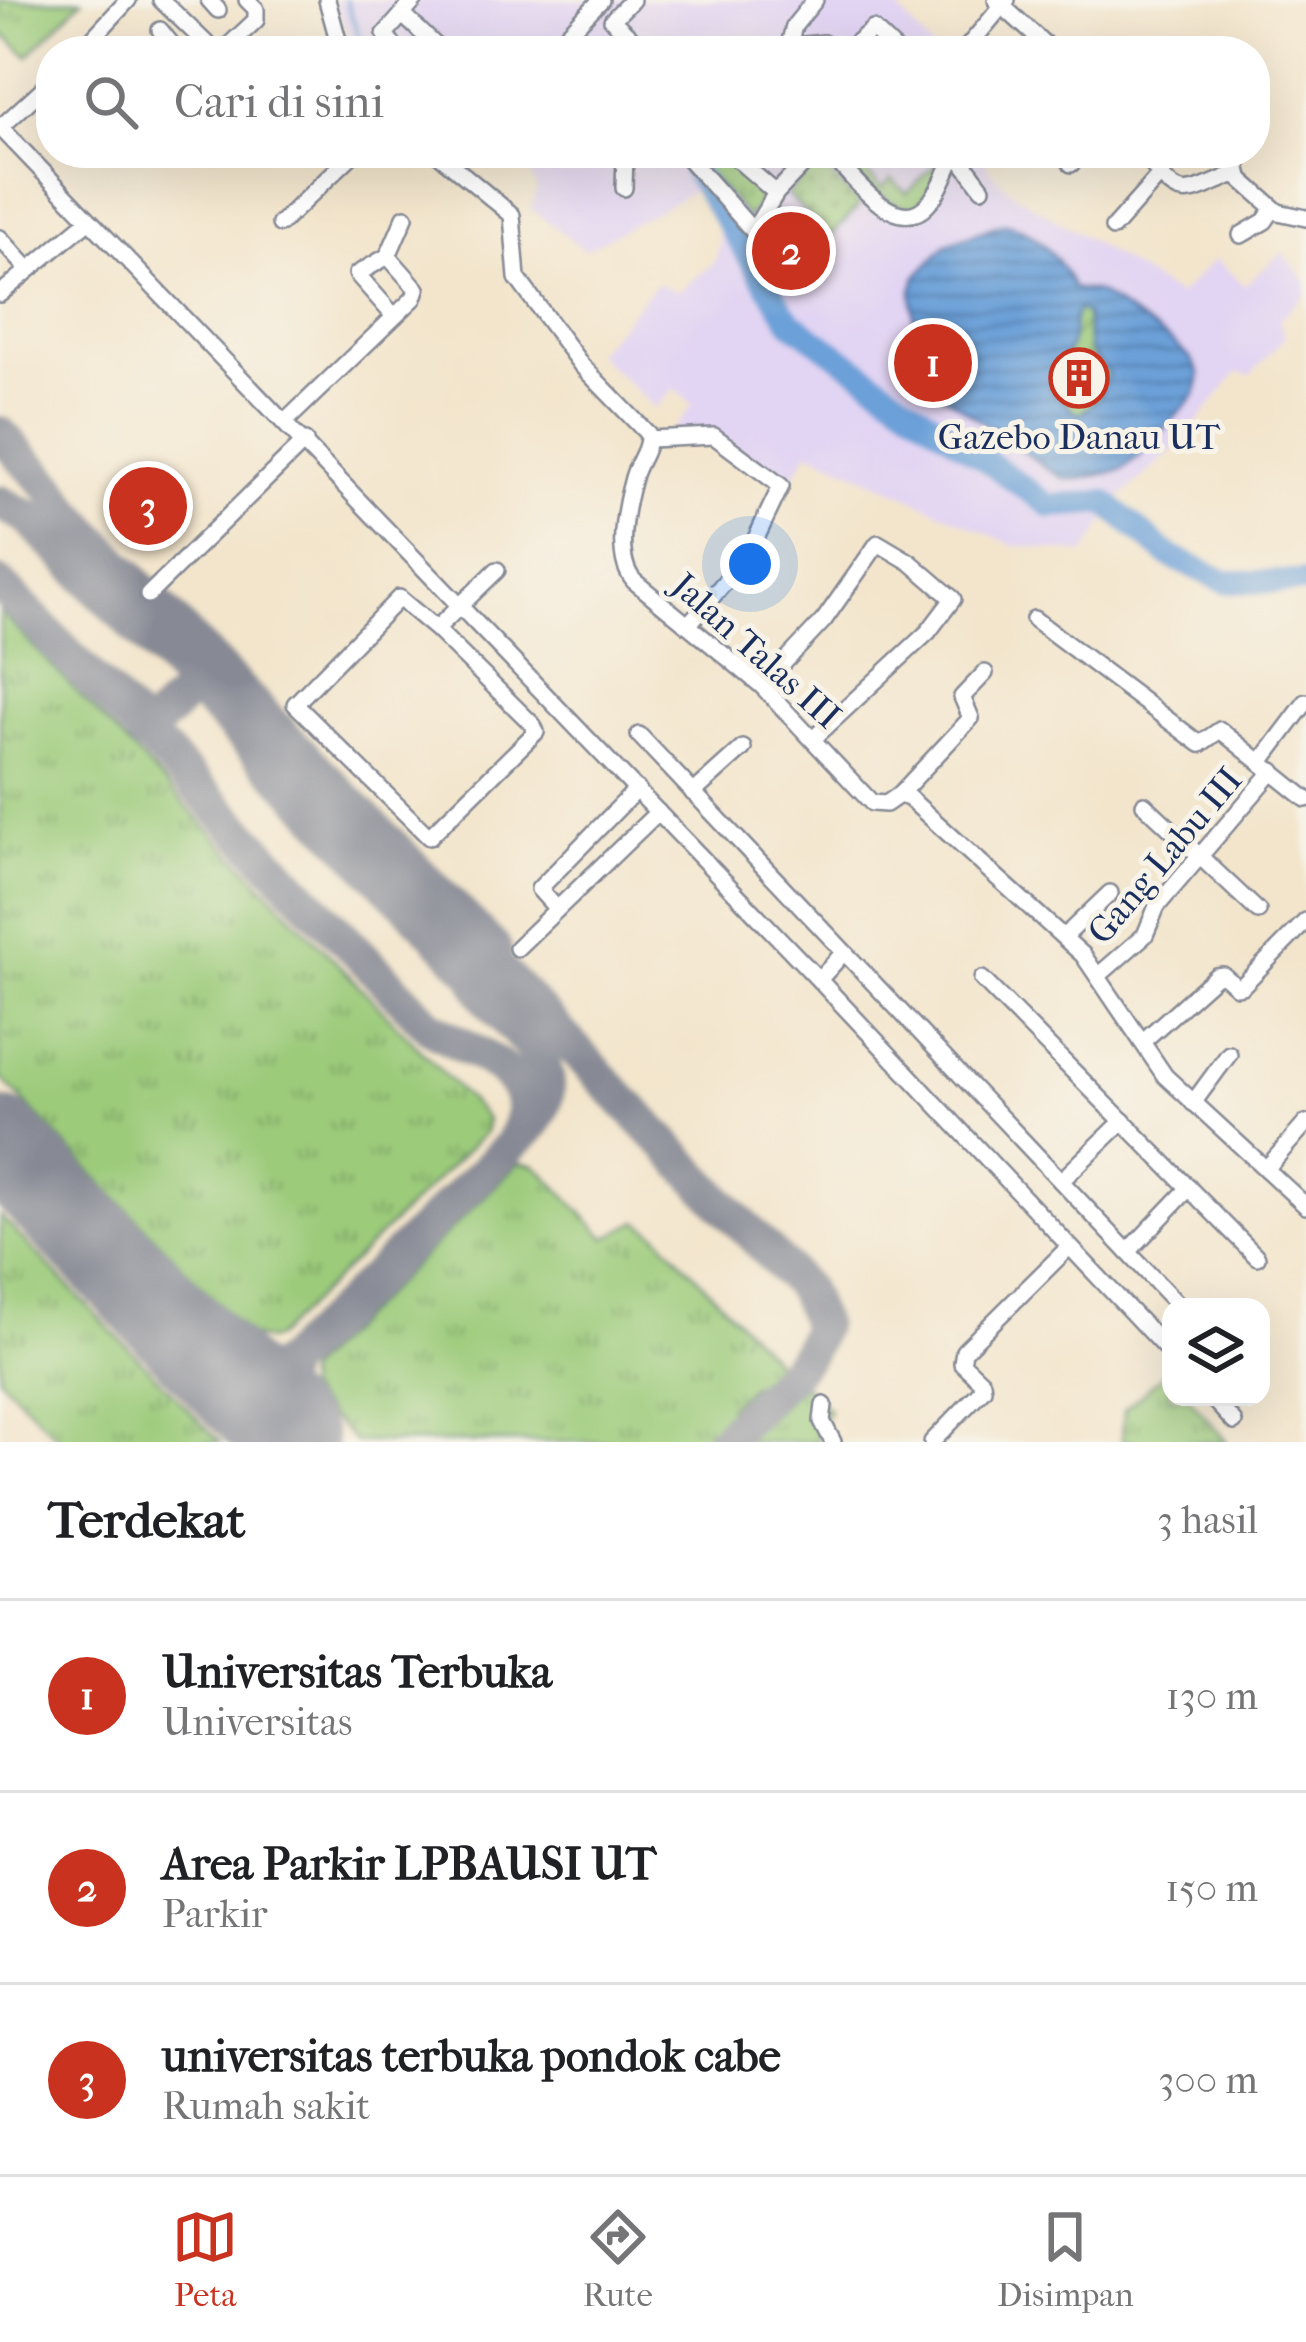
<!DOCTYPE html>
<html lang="id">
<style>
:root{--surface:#fff;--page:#f6f6f6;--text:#202124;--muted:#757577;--line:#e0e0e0;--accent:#c8321e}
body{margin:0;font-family:"IM FELL French Canon",serif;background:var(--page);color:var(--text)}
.controls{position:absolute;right:36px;bottom:36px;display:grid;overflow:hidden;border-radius:24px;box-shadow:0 12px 48px #0002}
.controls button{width:108px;height:108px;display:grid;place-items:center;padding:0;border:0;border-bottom:3px solid var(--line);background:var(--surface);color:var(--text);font:60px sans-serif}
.you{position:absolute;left:750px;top:564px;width:42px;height:42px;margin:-30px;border:9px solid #fff;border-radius:50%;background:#1a73e8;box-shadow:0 0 0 18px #1a73e833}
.badge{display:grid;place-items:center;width:78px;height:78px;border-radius:50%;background:var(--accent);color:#fff;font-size:39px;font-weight:700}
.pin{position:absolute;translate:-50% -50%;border:6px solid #fff;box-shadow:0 3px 12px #0006}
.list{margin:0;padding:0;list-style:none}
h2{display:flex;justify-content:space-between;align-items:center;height:156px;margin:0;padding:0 48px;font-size:51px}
h2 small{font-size:39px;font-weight:400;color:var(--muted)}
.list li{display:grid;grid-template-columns:78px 1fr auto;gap:36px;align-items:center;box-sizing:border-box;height:192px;padding:0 48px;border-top:3px solid var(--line)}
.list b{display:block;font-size:45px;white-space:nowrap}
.list p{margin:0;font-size:39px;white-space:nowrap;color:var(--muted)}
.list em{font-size:39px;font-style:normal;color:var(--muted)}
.icon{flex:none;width:66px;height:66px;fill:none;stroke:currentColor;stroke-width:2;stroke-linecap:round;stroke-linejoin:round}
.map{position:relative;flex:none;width:1306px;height:1442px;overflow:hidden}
.search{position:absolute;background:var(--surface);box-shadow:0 12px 48px #0002;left:36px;right:36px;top:36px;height:132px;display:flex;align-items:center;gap:30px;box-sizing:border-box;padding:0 42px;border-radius:48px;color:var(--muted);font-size:45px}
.sheet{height:732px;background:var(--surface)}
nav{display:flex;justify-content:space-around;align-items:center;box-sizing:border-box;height:168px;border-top:3px solid var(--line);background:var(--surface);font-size:33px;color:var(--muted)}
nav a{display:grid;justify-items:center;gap:6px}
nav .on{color:var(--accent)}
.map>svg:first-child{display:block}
</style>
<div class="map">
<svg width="1306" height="1442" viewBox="0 0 1306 1442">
<defs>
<pattern id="grass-tufts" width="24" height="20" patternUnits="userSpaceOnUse" patternTransform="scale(3)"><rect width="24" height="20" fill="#9ccb7a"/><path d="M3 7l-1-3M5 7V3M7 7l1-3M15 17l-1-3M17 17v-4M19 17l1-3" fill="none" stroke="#7ea567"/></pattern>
<pattern id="park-dots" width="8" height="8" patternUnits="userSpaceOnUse" patternTransform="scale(3)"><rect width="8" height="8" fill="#9ccb7a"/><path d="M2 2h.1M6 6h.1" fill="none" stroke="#7ea567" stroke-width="1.8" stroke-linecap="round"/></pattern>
<pattern id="garden-furrows" width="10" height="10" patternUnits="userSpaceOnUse" patternTransform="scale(3)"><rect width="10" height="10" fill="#9ccb7a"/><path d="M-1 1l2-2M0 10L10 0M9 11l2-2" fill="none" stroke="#7ea567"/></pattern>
<pattern id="water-rules" width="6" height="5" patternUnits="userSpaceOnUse" patternTransform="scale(3)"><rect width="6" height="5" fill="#6ca0d8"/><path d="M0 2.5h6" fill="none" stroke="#5883b2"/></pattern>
</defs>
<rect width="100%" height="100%" fill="#f7f3e8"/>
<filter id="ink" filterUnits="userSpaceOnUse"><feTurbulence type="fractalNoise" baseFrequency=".00833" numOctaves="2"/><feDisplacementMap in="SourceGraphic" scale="24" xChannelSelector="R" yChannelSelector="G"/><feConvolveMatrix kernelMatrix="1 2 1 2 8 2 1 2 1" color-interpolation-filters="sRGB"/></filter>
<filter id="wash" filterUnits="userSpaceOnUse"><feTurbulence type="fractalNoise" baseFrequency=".004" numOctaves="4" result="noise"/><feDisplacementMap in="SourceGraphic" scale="48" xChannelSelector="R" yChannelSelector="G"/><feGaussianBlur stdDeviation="2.7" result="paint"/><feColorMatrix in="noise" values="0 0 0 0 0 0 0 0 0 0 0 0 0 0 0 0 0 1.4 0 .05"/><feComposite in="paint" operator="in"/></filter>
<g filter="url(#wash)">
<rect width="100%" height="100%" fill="#f3e5cc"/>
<g fill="#e2d4f3">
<path d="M334,0h557l43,51h-579z"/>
<path d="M506,153h479l2,14 25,25 166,104 37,-37 30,26 38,-33 23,29v13l-27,25 6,17 -34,39 -14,-3 -56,71 -58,52 -39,59 -71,-9 -204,-94 -21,35 -69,-50 -52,2 26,-34 -19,-15 -19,19 -60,-55 62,-70 21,9 36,-29 6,-20 -5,-29 -19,-25 -111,61 -54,-41 6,-21 -12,-22z"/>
</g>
<g fill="url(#grass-tufts)" stroke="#5c7d6c" stroke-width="3">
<path d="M0,0h82l-54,56 -28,-24z"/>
<path d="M690,153h29l49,41 -20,24z"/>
<path d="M834,153h13l35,35 10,-9 15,14 31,-31 3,12 -23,32c-34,6 -61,-32 -84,-53z"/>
<path d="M0,612l487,507 -1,12 -210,206 -9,4 -17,-5 -250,-259z"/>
<path d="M519,1163l15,2 9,7 63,66 32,-17 20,14 122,131 -20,22 -9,-3 -23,22 5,7 -29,28h-349l-50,-51v-17l5,-7z"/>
<path d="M0,1216l220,226h-158l-62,-64z"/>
<path d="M1167,1371l4,26h18l38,45h-105l2,-32z"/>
<path d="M803,1384l26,26 -11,19 -1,13h-75z"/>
</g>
<path fill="url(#park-dots)" stroke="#5c7d6c" stroke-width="3" d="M818,163l42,41 -29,32 -44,-41z"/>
<path fill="url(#garden-furrows)" stroke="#5c7d6c" stroke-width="3" fill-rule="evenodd" d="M1077,310l9,4 3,36 19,23 -9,25 -20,17 -30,-27c4,-15 12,-24 19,-38 6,-12 3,-28 9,-40zM1066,357l29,1 -2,41 -29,-1z"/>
<path fill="url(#water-rules)" stroke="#44689b" stroke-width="3" fill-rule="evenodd" d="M1002,224c29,0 63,40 70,64l25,4 74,49 21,19 8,14 -4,20 -57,63 -18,13 -42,9h-14l-14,-8 -111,-79 -10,-11 -14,-34 -4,-57 5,-14 30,-32zM1077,310l9,4 3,36 19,23 -9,25 -20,17 -30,-27c4,-15 12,-24 19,-38 7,-12 2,-27 9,-40z"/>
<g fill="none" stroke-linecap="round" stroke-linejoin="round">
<path stroke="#6ca0d8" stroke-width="4.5" d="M346,0l18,51"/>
<path stroke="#6ca0d8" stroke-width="24" d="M693,169l98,153 259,184 55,-4 64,54 58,26h79"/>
<g stroke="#878a95" stroke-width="36">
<path d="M0,434l51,53 15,23 149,156"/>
<path d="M0,503l28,14 447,457c19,55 107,84 57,151l-248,241c-37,16 -56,5 -86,-18"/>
<path d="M0,585l430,441c42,30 121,47 83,115"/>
<path d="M144,735l71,-69 279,283 -1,15 311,325 15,37 -11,25 -14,18 -73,73"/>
<path d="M284,1366l-10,41 19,35"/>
</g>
<path stroke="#878a95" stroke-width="93" d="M0,1144l290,298"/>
</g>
</g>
<g filter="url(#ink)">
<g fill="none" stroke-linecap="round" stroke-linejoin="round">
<g stroke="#878a95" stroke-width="20">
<g id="minor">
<path d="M161,0l53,51"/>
<path d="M209,0l9,10"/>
<path d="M327,0l14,51"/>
<path d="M632,0l-20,20 33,31"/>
<path d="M996,0l56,51"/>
<path d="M402,14l35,33"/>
<path d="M160,30l17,21"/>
<path d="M790,41l4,-15 21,-26"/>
<path d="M796,46l27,-3 14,8"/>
<path d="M81,51l47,-51"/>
<path d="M223,51l33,-31v-11l-9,-9"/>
<path d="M398,51l-13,-17 30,-34"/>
<path d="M551,51l50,-51"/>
<path d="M846,51l27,-22 23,22"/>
<path d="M964,51l43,-51"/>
<path d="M1148,51l1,-1"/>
<path d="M0,127l819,853 352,374"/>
<path d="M0,128l51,-47"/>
<path d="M437,153l75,62 5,63 65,88 66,68c1,17 -11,28 -15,44 -8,29 -19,80 1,103l128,105 110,117 14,1 13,-9 10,3 174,157 82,121 141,130"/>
<path d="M684,153l69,78 23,-38 38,-40"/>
<path d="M730,153l46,40"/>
<path d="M830,153c20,21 67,87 98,51 13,-14 19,-34 27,-51"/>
<path d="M956,153l26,35"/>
<path d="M1144,153c37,52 37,43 91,21l43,38 28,6"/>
<path d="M1229,153l7,7 4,17"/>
<path d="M1071,164l12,-11"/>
<path d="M624,188l1,-35"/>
<path d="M280,224l74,-71"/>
<path d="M1113,228l47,-53"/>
<path d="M1241,235l24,-14 8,-12"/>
<path d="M0,238l28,31"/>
<path d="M388,256l-31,18 37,42"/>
<path d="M0,294l88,-73"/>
<path d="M286,421l128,-123 3,-9 -29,-33 17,-39"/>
<path d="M649,439l65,-3 67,50 -33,69 -60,70"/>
<path d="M148,595l157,-154"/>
<path d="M1034,619l166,125 20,-14 86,69"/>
<path d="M436,629l-37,-31 -104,106 134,133 107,-105 -3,-7 -97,-96 61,-59"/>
<path d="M762,686l62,-66 54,-77 32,19 43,37 -25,33 -115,107"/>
<path d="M639,735l541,572"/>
<path d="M1261,762l45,-60"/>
<path d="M693,793l50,-45"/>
<path d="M899,795l72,-77 -9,-21 23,-24"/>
<path d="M1144,804l114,107"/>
<path d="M557,909l-18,-20 98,-100"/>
<path d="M1064,937l46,-44"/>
<path d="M517,948l141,-136"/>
<path d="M1099,975l46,-40 12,-29 116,-135"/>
<path d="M982,979l275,278"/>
<path d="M819,980l25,-28"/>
<path d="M1142,1042l74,-66 7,-1 14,12 5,-1 64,-65"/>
<path d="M1193,1103l36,-49"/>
<path d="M1266,1169l40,-46"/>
<path d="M1061,1181l62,-60"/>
<path d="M1128,1252l61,-64"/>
<path d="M1211,1397l23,25"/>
<path d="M824,1405l-2,16 11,21"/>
<path d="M932,1442l51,-53 -1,-7 -20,-19 2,-12 105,-104"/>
</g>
</g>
<use href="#minor" stroke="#fff" stroke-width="15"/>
</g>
</g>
<defs>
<g id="building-ring" transform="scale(3)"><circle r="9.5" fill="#f7f3e8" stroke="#c8321e" stroke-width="1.5"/><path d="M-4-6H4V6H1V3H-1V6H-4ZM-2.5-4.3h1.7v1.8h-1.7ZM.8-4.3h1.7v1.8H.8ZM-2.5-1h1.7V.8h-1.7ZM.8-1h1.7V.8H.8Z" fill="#c8321e"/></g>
</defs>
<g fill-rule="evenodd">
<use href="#building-ring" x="1079" y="378"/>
</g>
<g text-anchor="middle" stroke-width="10" stroke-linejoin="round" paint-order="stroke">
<g font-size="36" fill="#1b2f5e" stroke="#f7f3e8">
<text x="1079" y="449">Gazebo Danau UT</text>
</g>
<g font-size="36" fill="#1b2f5e" stroke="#f7f3e8">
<text transform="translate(757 650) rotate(42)" y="13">Jalan Talas III</text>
<text transform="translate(1164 855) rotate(-50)" y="13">Gang Labu III</text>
</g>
</g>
</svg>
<div class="controls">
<button><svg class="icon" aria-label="layers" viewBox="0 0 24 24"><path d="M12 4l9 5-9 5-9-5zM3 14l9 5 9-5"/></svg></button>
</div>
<div class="you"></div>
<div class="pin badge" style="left:933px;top:363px">1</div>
<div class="pin badge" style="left:791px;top:251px">2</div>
<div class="pin badge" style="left:148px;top:506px">3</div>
<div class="search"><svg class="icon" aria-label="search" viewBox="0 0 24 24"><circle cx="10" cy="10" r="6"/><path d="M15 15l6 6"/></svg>Cari di sini</div>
</div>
<section class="sheet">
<h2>Terdekat<small>3 hasil</small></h2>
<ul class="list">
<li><span class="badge">1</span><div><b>Universitas Terbuka</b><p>Universitas</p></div><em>130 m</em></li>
<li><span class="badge">2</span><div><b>Area Parkir LPBAUSI UT</b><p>Parkir</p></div><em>150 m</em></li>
<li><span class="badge">3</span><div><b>universitas terbuka pondok cabe</b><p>Rumah sakit</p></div><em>300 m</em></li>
</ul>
</section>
<nav>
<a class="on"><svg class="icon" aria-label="map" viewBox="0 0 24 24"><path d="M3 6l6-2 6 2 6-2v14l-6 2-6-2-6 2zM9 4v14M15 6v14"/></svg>Peta</a>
<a><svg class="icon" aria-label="directions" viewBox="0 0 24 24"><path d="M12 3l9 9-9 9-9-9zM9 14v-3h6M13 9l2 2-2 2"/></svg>Rute</a>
<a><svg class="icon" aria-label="saved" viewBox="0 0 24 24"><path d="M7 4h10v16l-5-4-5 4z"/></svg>Disimpan</a>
</nav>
